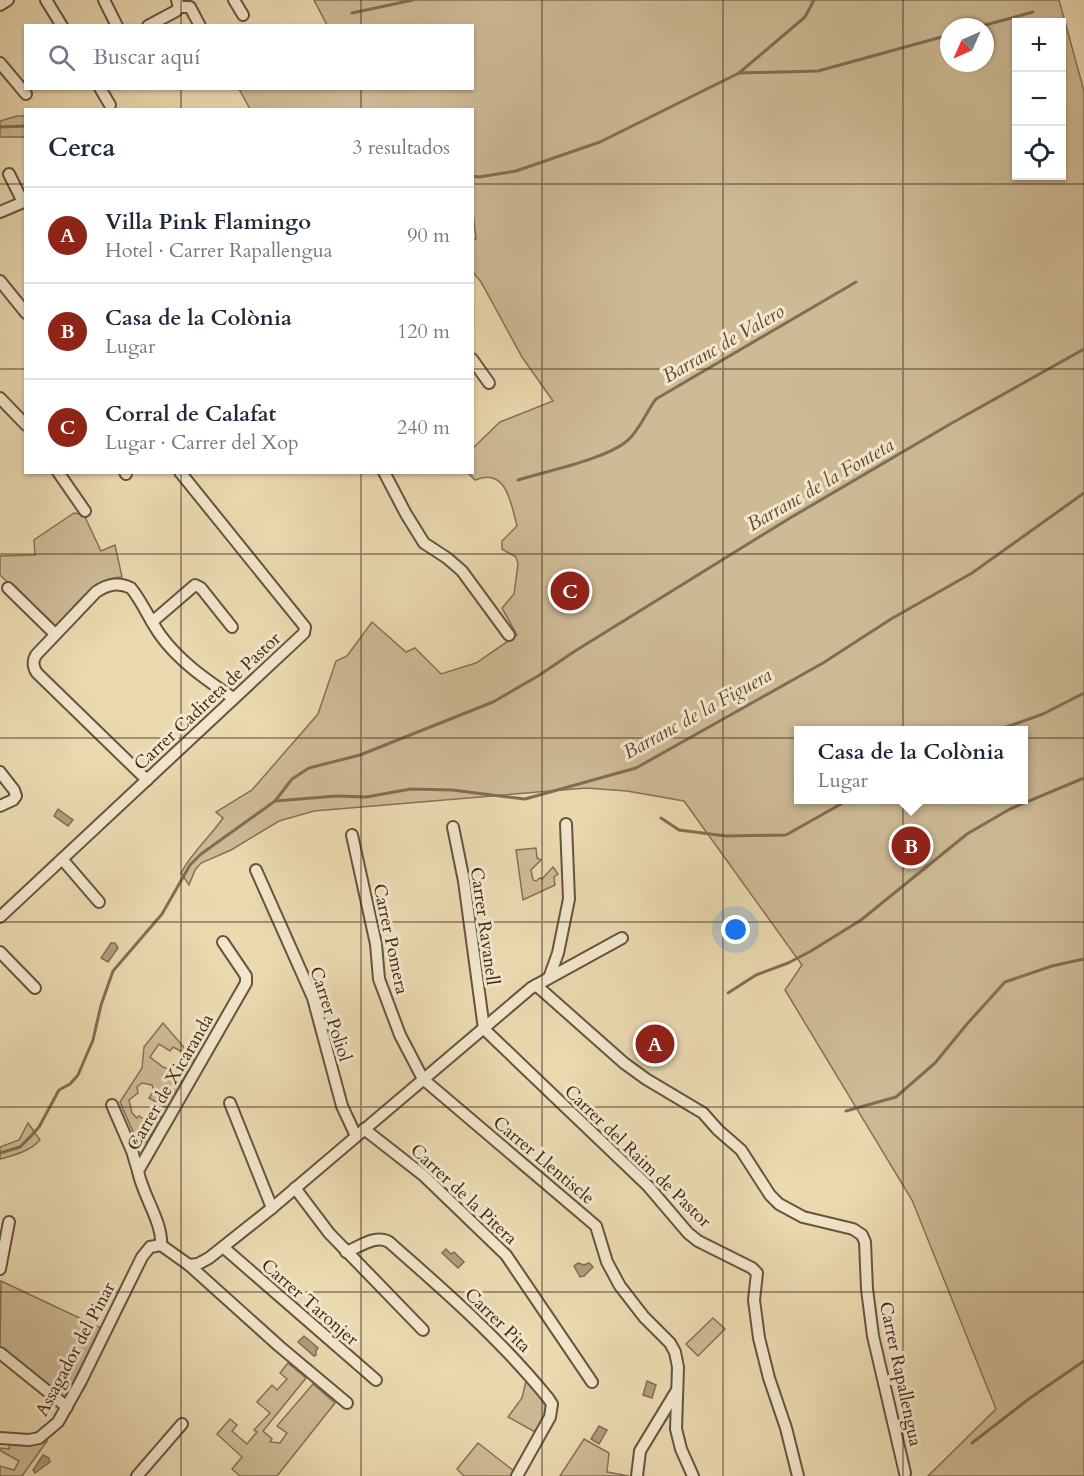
<!DOCTYPE html>
<html lang="es">
<meta charset="utf-8">
<style>
:root{--surface:#fff;--page:#f2f2f3;--text:#1f2937;--muted:#747a83;--line:#e0e1e3;--accent:#8f2418}
body{margin:0;font-family:Cardo,serif;background:var(--page);color:var(--text)}
.controls{position:absolute;right:18px;top:18px;display:grid;overflow:hidden;border-radius:0px;box-shadow:0 2px 4px #0004}
.controls button{width:54px;height:54px;display:grid;place-items:center;padding:0;border:0;border-bottom:2px solid var(--line);background:var(--surface);color:var(--text);font:30px sans-serif}
.compass{position:absolute;left:940px;top:18px;width:54px;height:54px;border-radius:50%;background:var(--surface);box-shadow:0 2px 4px #0004;rotate:225deg}
.you{position:absolute;left:736px;top:930px;width:21px;height:21px;margin:-15px;border:4px solid #fff;border-radius:50%;background:#1a73e8;box-shadow:0 0 0 9px #1a73e833}
.badge{display:grid;place-items:center;width:39px;height:39px;border-radius:50%;background:var(--accent);color:#fff;font-size:20px;font-weight:700}
.pin{position:absolute;translate:-50% -50%;border:3px solid #fff;box-shadow:0 2px 6px #0006}
.popup{position:absolute;left:794px;top:726px;width:234px;height:78px;box-sizing:border-box;display:grid;place-content:center;border-radius:0px;background:var(--surface);filter:drop-shadow(0 2px 4px #0005);font-size:20px;white-space:nowrap;color:var(--muted)}
.popup b{font-size:22px;color:var(--text)}
.popup::after{content:'';position:absolute;left:50%;top:100%;margin-left:-12px;border:12px solid transparent;border-top-color:var(--surface)}
.list{margin:0;padding:0;list-style:none}
h2{display:flex;justify-content:space-between;align-items:center;height:78px;margin:0;padding:0 24px;font-size:26px}
h2 small{font-size:20px;font-weight:400;color:var(--muted)}
.list li{display:grid;grid-template-columns:39px 1fr auto;gap:18px;align-items:center;box-sizing:border-box;height:96px;padding:0 24px;border-top:2px solid var(--line)}
.list b{display:block;font-size:22px;white-space:nowrap}
.list p{margin:0;font-size:20px;white-space:nowrap;color:var(--muted)}
.list em{font-size:20px;font-style:normal;color:var(--muted)}
.icon{flex:none;width:33px;height:33px;fill:none;stroke:currentColor;stroke-width:2;stroke-linecap:round;stroke-linejoin:round}
.map{position:relative;flex:none;width:1084px;height:1476px;overflow:hidden}
.search{position:absolute;background:var(--surface);box-shadow:0 2px 4px #0004;left:24px;top:24px;width:450px;height:66px;display:flex;align-items:center;gap:15px;box-sizing:border-box;padding:0 21px;border-radius:0px;color:var(--muted);font-size:22px}
.panel{position:absolute;background:var(--surface);box-shadow:0 2px 4px #0004;left:24px;top:108px;width:450px;height:366px;border-radius:0px}
.map>svg:first-child{display:block}
</style>
<div class="map">
<svg width="1084" height="1476" viewBox="0 0 1084 1476">
<rect width="100%" height="100%" fill="#ebd9b0"/>
<filter id="stains"><feTurbulence type="fractalNoise" baseFrequency=".00333" numOctaves="4"/><feColorMatrix values="0 0 0 0 .2 0 0 0 0 .09 0 0 0 0 .02 0 0 0 .5 -.17"/></filter>
<radialGradient id="worn" r=".72"><stop offset=".6" stop-color="#630" stop-opacity="0"/><stop offset="1" stop-color="#630" stop-opacity=".3"/></radialGradient>
<g fill="#cebb96" stroke="#867056" stroke-width="1.5" fill-rule="evenodd">
<path d="M314,0h745l25,91v1385h-156l68,-67 -84,-209 -127,-210 17,-25 -118,-164 -57,-10 -41,-3 -272,23 -35,10 -48,29 -30,13 -6,7 -6,15 -8,-12c11,-21 29,-36 42,-55l-7,-6 36,-22 66,-76 18,-53 11,-5 25,-34 34,30 9,-4 26,26 35,-11 41,-28 -15,-27 12,-14 4,-30 -2,-7 -14,-8v-8l15,-15c-6,-22 -10,-59 -42,-46l-7,-7 4,-1 1,-24 27,-26 53,-21 -31,-44 -41,-75 -8,-10v-32l3,-1 -4,-35v-94l-222,-1 -11,-20 233,-1v-62l-145,-1zM1016,22h46v154h-46zM949,27h36v36h-36zM798,730h226v70h-226z"/>
<path d="M17,116h8v21h-25v-16z"/>
<path d="M74,513l10,2 17,36 14,-6 7,32c-29,0 -48,31 -67,51l-55,-53v-19l35,-1 -1,-15z"/>
<path d="M536,848l1,10 4,2 -10,10 2,10 3,1 4,-3 2,1 11,-12 5,7 -4,3 1,8 -32,15 -7,-50z"/>
<path d="M163,1023l31,36 -2,3 -7,-4 1,-4 -13,-7 -3,4 -11,-7 -9,13 13,10 17,6 3,-4 4,3 -20,36 -18,-10 5,-7 -2,-6 -10,-2 -5,4 1,6 -9,7 3,13 5,5 2,-2 9,6 4,-6 10,1 -15,25 -6,2 -4,-3 -17,-39 22,-34 2,-21z"/>
<path d="M28,1123l12,17c-11,12 -26,15 -40,19v-12l19,-7z"/>
<path d="M1,1281l100,47 -36,70h-3l-62,-50z"/>
<path d="M713,1318l12,11 -27,27 -12,-12z"/>
<path d="M288,1363l18,15 -43,53 9,8 -2,3 10,1 7,-10 -10,-7 36,-42 22,19 -58,73h-37l-8,-7 10,-12 -25,-23 13,-15 7,6 -5,6 15,13 10,-12 -3,-2 16,-17 -13,-11 15,-17 5,5 10,-11 -7,-6z"/>
<path d="M527,1377l20,26 -1,10 -11,19 -27,-15 14,-19z"/>
<path d="M584,1439l25,14 -2,19 22,4h-69z"/>
<path d="M47,1441l-25,35h-22v-10l14,4 5,-9 -18,-10v-3l8,1 1,-7 27,1z"/>
<path d="M478,1443l36,28 -3,5h-47l-7,-7z"/>
</g>
<g fill="#b09c7c" stroke="#826d54" stroke-width="1.5">
<path d="M58,809l15,11 -5,6 -14,-10z"/>
<path d="M111,943h4l3,5 -10,14 -7,-4z"/>
<path d="M446,1249l5,5 3,-2 10,10 -6,6 -16,-15z"/>
<path d="M578,1263l6,2 5,-2 4,4 -9,9 -4,1 -6,-11z"/>
<path d="M304,1336l14,12 -2,3v4l-2,1 -16,-14z"/>
<path d="M647,1381l9,4 -4,13 -9,-3z"/>
<path d="M599,1426l8,4 -8,14 -8,-5z"/>
<path d="M43,1455l6,3 1,4 -15,11 -2,-3z"/>
</g>
<g fill="none" stroke-linecap="round" stroke-linejoin="round">
<g stroke="#826d54" stroke-width="3">
<path d="M352,13l61,-13"/>
<path d="M978,27l55,-15"/>
<path d="M739,73l66,-56 9,-17"/>
<path d="M0,127l26,-1"/>
<path d="M472,176l7,1 37,-6 84,-29 139,-69 79,-2 131,-36"/>
<path d="M518,480c29,-9 88,-21 109,-39 13,-11 19,-29 29,-42l200,-117"/>
<path d="M998,730l45,-16 41,-21"/>
<path d="M275,801l62,-5 29,1 45,-8 41,1 73,9 111,-31 187,-105 68,-44 81,-46 112,-80"/>
<path d="M661,818l18,12 47,6 60,-1 62,-35"/>
<path d="M728,993l28,-18 32,-12 23,-12 50,-31 106,-86 43,-25 74,-31"/>
<path d="M846,1111l50,-14 39,-34 32,-39 38,-42 47,-16 32,-7"/>
<path d="M0,1153l20,-6 10,-10 9,-10 20,-37 11,-6 8,-9 15,-35 8,-35 12,-34 49,-57 28,-49 11,-11 74,-53 17,-22 17,-11 51,-13 133,-53 45,-26 37,-25 215,-133 162,-95 132,-74"/>
<path d="M972,1443l58,-45 54,-37"/>
</g>
<g stroke="#69533d" stroke-width="14">
<g id="minor">
<path d="M46,0l16,26"/>
<path d="M104,0l13,26"/>
<path d="M234,0l9,15"/>
<path d="M0,5l8,-5"/>
<path d="M179,7h11l10,19"/>
<path d="M148,26l28,-15 3,-4 -2,-7"/>
<path d="M0,63l26,31"/>
<path d="M100,88l10,17"/>
<path d="M9,174l14,28"/>
<path d="M0,212l26,-11"/>
<path d="M0,281l26,32"/>
<path d="M472,359l17,24"/>
<path d="M0,398l26,27"/>
<path d="M58,472l27,39"/>
<path d="M125,472l1,2"/>
<path d="M384,472l22,42 18,29 23,15 15,13 47,64"/>
<path d="M8,588l47,46"/>
<path d="M152,622l43,-37 6,3 31,39"/>
<path d="M0,772l14,18 2,6 -3,4 -13,6"/>
<path d="M147,780l-110,-107c-4,-6 -5,-11 -1,-18l60,-63c12,-8 22,-10 35,-4 12,15 19,33 30,48 19,26 46,44 72,62"/>
<path d="M453,827l11,54 20,148 164,157 40,47 10,8 54,27 5,5 -3,27 5,38 10,40 17,50 12,48"/>
<path d="M352,835l24,109 3,35 21,56 23,44 173,147 11,36 13,24 24,31 26,26 5,9 3,15 -2,62 5,20 12,27"/>
<path d="M62,859l37,43"/>
<path d="M256,870l57,128 29,108 14,30"/>
<path d="M0,917l304,-284 1,-6 -4,-5 -121,-150"/>
<path d="M0,952l35,36"/>
<path d="M549,978l9,-25 11,-54 -3,-75"/>
<path d="M536,985l88,78 22,16 57,34 15,17 23,20 29,45 9,9 24,13 50,12 9,6 3,7 2,47 6,47 32,137"/>
<path d="M230,1103l42,105"/>
<path d="M112,1105l20,46 6,20"/>
<path d="M364,1129l59,46 83,80 86,127"/>
<path d="M295,1188l34,45 94,97"/>
<path d="M161,1245l28,20 9,-1 11,-6 63,-50 259,-220 91,-50"/>
<path d="M161,1245c2,-22 -19,-51 -23,-74l108,-188v-7l-23,-34"/>
<path d="M223,1247l153,133"/>
<path d="M346,1252c13,-5 30,-18 43,-10 56,49 112,98 159,156l4,6 -2,13 -33,59"/>
<path d="M189,1265l90,81 68,57"/>
<path d="M0,1269l9,-47"/>
<path d="M0,1353l67,54"/>
<path d="M0,1438l29,2 10,-2 19,-16 23,-41 61,-124 8,-10 11,-2"/>
<path d="M137,1476l45,-52"/>
<path d="M637,1476l3,-25 37,-61"/>
</g>
</g>
<use href="#minor" stroke="#f2e6cc" stroke-width="10"/>
</g>
<path fill="none" stroke="#3e2617" stroke-width="1.5" stroke-opacity="0.55" d="M181,0v26M361,0v26M542,0v1476M723,0v1476M903,0v1476M181,88v22M361,88v22M0,184h26M472,184h612M0,369h26M472,369h612M181,472v1004M361,472v1004M0,554h1084M0,738h1084M0,922h1084M0,1107h1084M0,1292h1084"/>
<g text-anchor="middle" stroke-width="6" stroke-linejoin="round" paint-order="stroke">
<g font-size="18" fill="#3e2617" stroke="#f2e6cc">
<text transform="translate(207 701) rotate(-43)" y="6">Carrer Cadireta de Pastor</text>
<text transform="translate(485 926) rotate(82)" y="6">Carrer Ravanell</text>
<text transform="translate(391 939) rotate(78)" y="6">Carrer Pomera</text>
<text transform="translate(331 1014) rotate(72)" y="6">Carrer Poliol</text>
<text transform="translate(170 1082) rotate(-60)" y="6">Carrer de Xicaranda</text>
<text transform="translate(638 1156) rotate(44)" y="6">Carrer del Raim de Pastor</text>
<text transform="translate(544 1160) rotate(40)" y="6">Carrer Llentiscle</text>
<text transform="translate(464 1194) rotate(43)" y="6">Carrer de la Pitera</text>
<text transform="translate(310 1302) rotate(41)" y="6">Carrer Taronjer</text>
<text transform="translate(498 1320) rotate(44)" y="6">Carrer Pita</text>
<text transform="translate(75 1349) rotate(-62)" y="6">Assagador del Pinar</text>
<text transform="translate(901 1374) rotate(78)" y="6">Carrer Rapallengua</text>
</g>
<g font-size="20" font-style="italic" fill="#604935" stroke="#f2e6cc">
<text transform="translate(723 343) rotate(-30)" y="7">Barranc de Valero</text>
<text transform="translate(820 484) rotate(-30)" y="7">Barranc de la Fonteta</text>
<text transform="translate(697 713) rotate(-29)" y="7">Barranc de la Figuera</text>
</g>
</g>
<rect width="100%" height="100%" filter="url(#stains)"/>
<rect width="100%" height="100%" fill="url(#worn)"/>
</svg>
<div class="controls">
<button>+</button>
<button>−</button>
<button><svg class="icon" aria-label="locate" viewBox="0 0 24 24"><circle cx="12" cy="12" r="6"/><path d="M12 2v4M12 18v4M2 12h4M18 12h4"/></svg></button>
</div>
<svg class="compass" viewBox="-18 -18 36 36"><path d="M0-13l5 13h-10z" fill="#e53935"/><path d="M0 13l5-13h-10z" fill="#747a83"/></svg>
<div class="you"></div>
<div class="pin badge" style="left:655px;top:1044px">A</div>
<div class="pin badge" style="left:911px;top:846px">B</div>
<div class="popup"><b>Casa de la Colònia</b>Lugar</div>
<div class="pin badge" style="left:570px;top:591px">C</div>
<div class="search"><svg class="icon" aria-label="search" viewBox="0 0 24 24"><circle cx="10" cy="10" r="6"/><path d="M15 15l6 6"/></svg>Buscar aquí</div>
<section class="panel">
<h2>Cerca<small>3 resultados</small></h2>
<ul class="list">
<li><span class="badge">A</span><div><b>Villa Pink Flamingo</b><p>Hotel · Carrer Rapallengua</p></div><em>90 m</em></li>
<li><span class="badge">B</span><div><b>Casa de la Colònia</b><p>Lugar</p></div><em>120 m</em></li>
<li><span class="badge">C</span><div><b>Corral de Calafat</b><p>Lugar · Carrer del Xop</p></div><em>240 m</em></li>
</ul>
</section>
</div>
